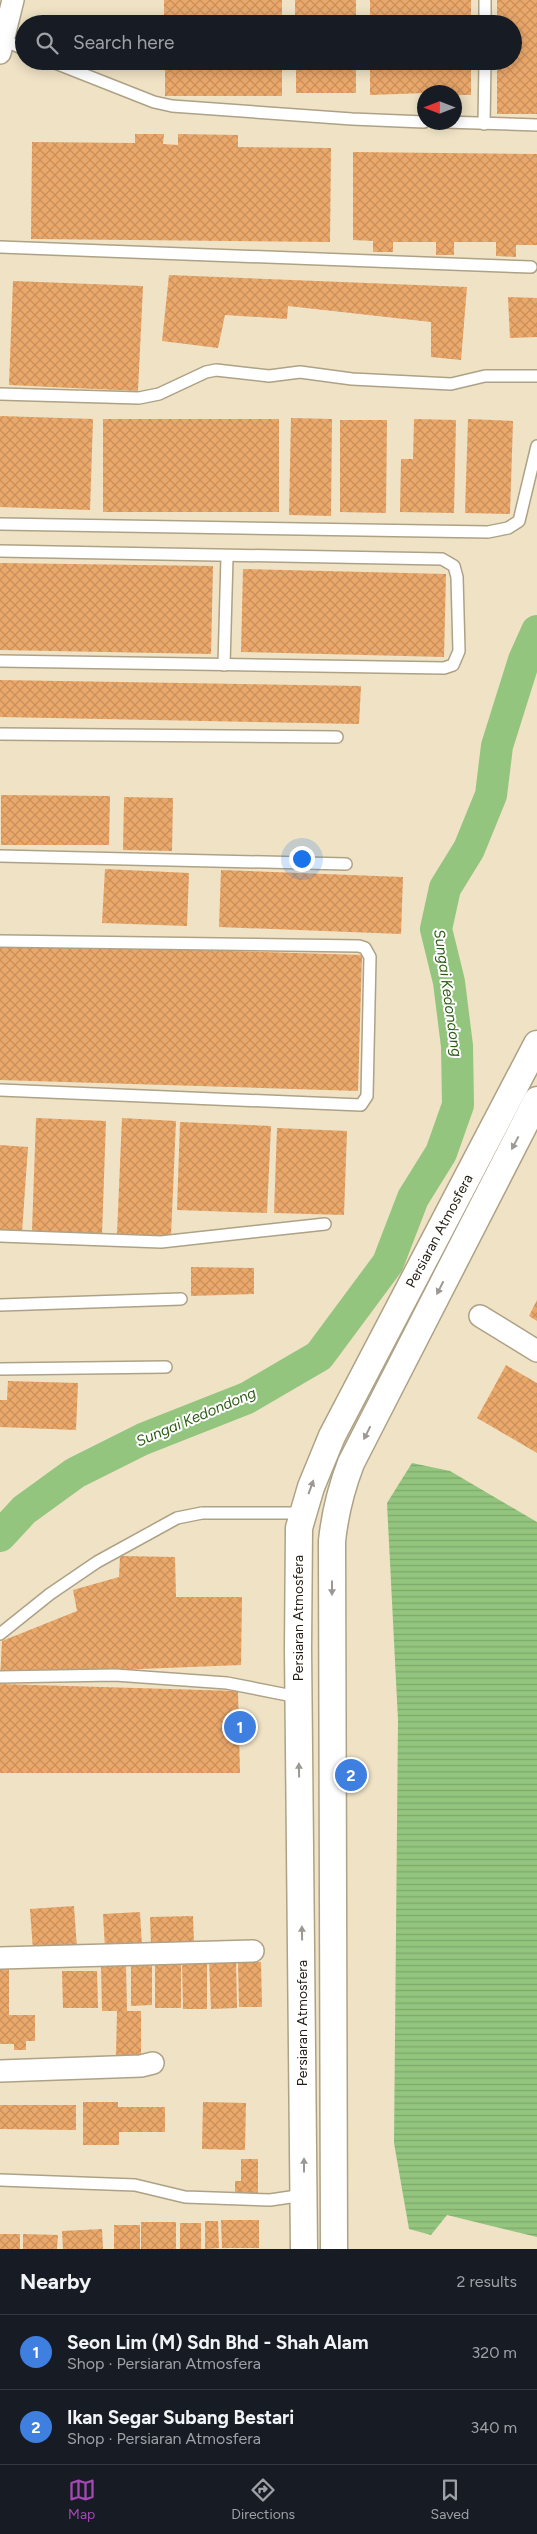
<!DOCTYPE html>
<meta charset="utf-8">
<style>
:root{--surface:#171b24;--page:#242831;--text:#f1f3f6;--muted:#9ea1a6;--line:#363941;--accent:#a448b3}
body{margin:0;font-family:Figtree,sans-serif;background:var(--page);color:var(--text)}
.compass{position:absolute;left:417px;top:85px;width:45px;height:45px;border-radius:50%;background:var(--surface);box-shadow:0 2px 12px #0003;rotate:270deg}
.you{position:absolute;left:301px;top:858px;width:18px;height:18px;margin:-12px;border:4px solid #fff;border-radius:50%;background:#1a73e8;box-shadow:0 0 0 8px #1a73e833}
.badge{display:grid;place-items:center;width:32px;height:32px;border-radius:50%;background:var(--accent);color:#fff;font-size:16px;font-weight:700}
.pin{position:absolute;translate:-50% -50%;border:2px solid #fff;box-shadow:0 1px 5px #0006}
.list{margin:0;padding:0;list-style:none}
h2{display:flex;justify-content:space-between;align-items:center;height:65px;margin:0;padding:0 20px;font-size:21px}
h2 small{font-size:16px;font-weight:400;color:var(--muted)}
.list li{display:grid;grid-template-columns:32px 1fr auto;gap:15px;align-items:center;box-sizing:border-box;height:75px;padding:0 20px;border-top:1px solid var(--line)}
.list b{display:block;font-size:19px;white-space:nowrap}
.list p{margin:0;font-size:16px;white-space:nowrap;color:var(--muted)}
.list em{font-size:16px;font-style:normal;color:var(--muted)}
.icon{flex:none;width:28px;height:28px;fill:none;stroke:currentColor;stroke-width:2;stroke-linecap:round;stroke-linejoin:round}
.map{position:relative;flex:none;width:537px;height:2249px;overflow:hidden}
.search{position:absolute;background:var(--surface);box-shadow:0 2px 12px #0003;left:15px;right:15px;top:15px;height:55px;display:flex;align-items:center;gap:12px;box-sizing:border-box;padding:0 18px;border-radius:28px;color:var(--muted);font-size:19px}
.sheet{height:215px;background:var(--surface)}
nav{display:flex;justify-content:space-around;align-items:center;box-sizing:border-box;height:70px;border-top:1px solid var(--line);background:var(--surface);font-size:14px;color:var(--muted)}
nav a{display:grid;justify-items:center;gap:2px}
nav .on{color:var(--accent)}
.map>svg:first-child{display:block}
</style>
<div class="map">
<svg width="537" height="2249" viewBox="0 0 537 2249">
<defs>
<pattern id="water-rules" width="6" height="5" patternUnits="userSpaceOnUse" patternTransform="scale(1.25)"><rect width="6" height="5" fill="#93c57e"/><path d="M0 2.5h6" fill="none" stroke="#7ea96c"/></pattern>
<pattern id="building-cross-hatch" width="8" height="8" patternUnits="userSpaceOnUse" patternTransform="scale(1.25)"><rect width="8" height="8" fill="#eba86b"/><path d="M0 0l8 8M0 8l8-8" fill="none" stroke="#c9905c"/></pattern>
</defs>
<rect width="100%" height="100%" fill="#efe2c5"/>
<path fill="url(#water-rules)" d="M412,1463l38,8 87,51v715l-90,-22 -16,20 -22,-6 -15,-86 4,-423 -11,-217z"/>
<g fill="none" stroke-linecap="round" stroke-linejoin="round">
<path stroke="#93c57e" stroke-width="32" d="M0,1536l24,-26 51,-37 68,-34 104,-41 72,-42 69,-93 25,-65 28,-45 17,-48 -1,-59 -8,-64 -13,-53 9,-41 24,-39 22,-54 6,-49 27,-86 13,-29"/>
</g>
<g fill="url(#building-cross-hatch)">
<rect x="164" y="0" width="118" height="24"/>
<rect x="295" y="0" width="61" height="24"/>
<rect x="370" y="0" width="101" height="24"/>
<path d="M497,0h40v114h-40v-53h16v-37h-16z"/>
<rect x="165" y="61" width="117" height="35"/>
<rect x="296" y="61" width="60" height="32"/>
<path d="M370,61h101v34h-17v-3l-84,3z"/>
<path d="M135,134h29l-1,10 15,1v-11l60,1v12l93,1 -1,94 -299,-3 1,-97 103,1z"/>
<path d="M353,152l184,2v91h-21v12l-20,-1v-14h-42v13h-18v-13h-43v10h-20v-11l-20,-1z"/>
<path d="M169,275l298,12 -6,73 -30,-3v-35l-143,-16 -1,13 -62,-4 -7,33 -56,-7z"/>
<path d="M13,281l130,5 -5,105 -129,-6z"/>
<path d="M508,297l29,1v39l-27,1z"/>
<path d="M0,416l93,3 -3,91 -90,-3z"/>
<path d="M291,418l41,1 -1,97 -42,-1z"/>
<rect x="103" y="419" width="176" height="93"/>
<path d="M414,419l42,1 -2,93 -54,-1 1,-53h12z"/>
<path d="M468,419l45,2 -3,93 -45,-1z"/>
<path d="M340,420h47l-1,93 -46,-1z"/>
<path d="M0,563l213,3 -2,88 -211,-4z"/>
<path d="M243,569l203,5 -2,83 -203,-5z"/>
<path d="M0,680l361,6 -2,38 -359,-7z"/>
<path d="M1,795l109,1 -1,49h-108z"/>
<path d="M124,797l49,1 -1,53 -49,-1z"/>
<path d="M105,869l84,4 -2,53 -85,-3z"/>
<path d="M221,870l182,7 -2,57 -182,-7z"/>
<path d="M0,944l362,11 -4,136 -358,-11z"/>
<path d="M36,1118l70,3 -4,113 -70,-3z"/>
<path d="M122,1118l54,3 -5,115 -54,-2z"/>
<path d="M180,1122l91,4 -4,87 -90,-3z"/>
<path d="M277,1128l70,3 -3,84 -70,-2z"/>
<path d="M0,1145l28,2 -6,85 -22,-2z"/>
<path d="M191,1267l63,1v26l-63,2z"/>
<path d="M537,1300v21l-8,-5z"/>
<path d="M506,1365l31,18v70l-60,-35z"/>
<path d="M8,1381l70,2 -2,47 -76,-3v-27h7z"/>
<path d="M120,1556l55,1 1,40h66l-1,68 -125,5 -116,11 2,-40 75,-30 -4,-21 46,-13z"/>
<path d="M0,1684l238,7 2,82h-240z"/>
<path d="M74,1906l3,42 -44,2 -3,-41z"/>
<path d="M140,1912l2,35 -37,2 -2,-35z"/>
<path d="M193,1916l1,28 -43,1 -1,-28z"/>
<path d="M209,1959h27l1,49 -26,1z"/>
<path d="M182,1961h25v48h-24z"/>
<path d="M152,1962v43l-21,1v-43z"/>
<rect x="155" y="1962" width="26" height="46"/>
<path d="M261,1962l1,45h-23l-1,-44z"/>
<path d="M101,1964h25l1,47h14v44h-25l1,-44h-15z"/>
<path d="M0,1968h9v47h26v26h-9v9h-12v-6h-14z"/>
<path d="M62,1971h35l1,37h-35z"/>
<path d="M83,2102h35v5h47v25h-46v13h-36z"/>
<path d="M203,2102l43,1 -1,47 -43,-1z"/>
<path d="M0,2105h76v25l-76,-1z"/>
<path d="M241,2159h17v35h-23v-13h6z"/>
<path d="M221,2220h38v28h-37z"/>
<path d="M205,2221h13l1,27 -14,1z"/>
<rect x="141" y="2222" width="35" height="27"/>
<rect x="180" y="2223" width="21" height="26"/>
<rect x="114" y="2225" width="26" height="24"/>
<path d="M102,2229l1,20h-40l-1,-18z"/>
<rect x="0" y="2234" width="20" height="15"/>
<path d="M23,2234l35,1 -1,14h-34z"/>
</g>
<g fill="none" stroke-linecap="round" stroke-linejoin="round">
<g stroke="#aea286" stroke-width="14">
<g id="service">
<path d="M485,24v-24"/>
<path d="M3,40l21,9"/>
<path d="M50,61l104,41 18,4 180,13 72,3"/>
<path d="M445,122l92,3"/>
<path d="M484,124l1,-63"/>
<path d="M0,247l531,20"/>
<path d="M0,394l139,4 20,-4 47,-22 10,-2 53,6 31,-4 52,7 99,5 34,-8h51"/>
<path d="M0,524l488,8 20,-4 11,-7 18,-75"/>
<path d="M0,551l442,8 12,7 3,11 2,74 -6,14 -9,3 -444,-7"/>
<path d="M224,665l3,-108"/>
<path d="M0,734l337,3"/>
<path d="M0,856l346,8"/>
<path d="M0,941l359,5 6,2 5,9 -3,139 -6,9 -361,-15"/>
<path d="M0,1236l161,6 164,-18"/>
<path d="M0,1305l181,-6"/>
<path d="M0,1369l166,-2"/>
<path d="M0,1634l50,-40 47,-32 80,-44 25,-5h101"/>
<path d="M0,1677l115,-2 112,8 71,14"/>
<path d="M0,2180l135,5 50,12 85,3 34,-5"/>
</g>
</g>
<g stroke="#aea286" stroke-width="24">
<g id="minor">
<path d="M0,53l13,-53"/>
<path d="M480,1316l57,35"/>
<path d="M0,1958l253,-7"/>
<path d="M0,2071l141,-5 12,-3"/>
</g>
</g>
<g stroke="#aea286" stroke-width="29">
<g id="tertiary">
<path d="M304,2249l-6,-600 1,-121 12,-41 21,-51 205,-392"/>
<path d="M334,2249l-2,-708c3,-28 9,-52 19,-78l186,-363"/>
</g>
</g>
<use href="#service" stroke="#fff" stroke-width="11"/>
<use href="#minor" stroke="#fff" stroke-width="21"/>
<use href="#tertiary" stroke="#fff" stroke-width="26"/>
</g>
<defs><path id="oneway-solid" d="M-6-.8H1V-3.2L6.5 0L1 3.2V.8H-6Z" transform="scale(1.25)"/></defs>
<g fill="#9c9994">
<use href="#oneway-solid" transform="translate(515 1143) rotate(118)"/>
<use href="#oneway-solid" transform="translate(440 1288) rotate(117)"/>
<use href="#oneway-solid" transform="translate(367 1433) rotate(117)"/>
<use href="#oneway-solid" transform="translate(311 1487) rotate(-70)"/>
<use href="#oneway-solid" transform="translate(332 1588) rotate(90)"/>
<use href="#oneway-solid" transform="translate(299 1770) rotate(-91)"/>
<use href="#oneway-solid" transform="translate(302 1933) rotate(-91)"/>
<use href="#oneway-solid" transform="translate(304 2165) rotate(-90)"/>
</g>
<g text-anchor="middle" stroke-width="4" stroke-linejoin="round" paint-order="stroke">
<g font-size="14" fill="#221d12" stroke="#fff">
<text transform="translate(439 1231) rotate(-62)" y="5">Persiaran Atmosfera</text>
<text transform="translate(298 1618) rotate(-90)" y="5">Persiaran Atmosfera</text>
<text transform="translate(302 2023) rotate(-90)" y="5">Persiaran Atmosfera</text>
</g>
<g font-size="15" font-style="italic" fill="#2d5c14" stroke="#fff">
<text transform="translate(448 993) rotate(82)" y="5">Sungai Kedondong</text>
<text transform="translate(196 1417) rotate(-23)" y="5">Sungai Kedondong</text>
</g>
</g>
</svg>
<svg class="compass" viewBox="-18 -18 36 36"><path d="M0-13l5 13h-10z" fill="#e53935"/><path d="M0 13l5-13h-10z" fill="#9ea1a6"/></svg>
<div class="you"></div>
<div class="pin badge" style="left:240px;top:1727px;background:#3f7fe0">1</div>
<div class="pin badge" style="left:351px;top:1775px;background:#3f7fe0">2</div>
<div class="search"><svg class="icon" aria-label="search" viewBox="0 0 24 24"><circle cx="10" cy="10" r="6"/><path d="M15 15l6 6"/></svg>Search here</div>
</div>
<section class="sheet">
<h2>Nearby<small>2 results</small></h2>
<ul class="list">
<li><span class="badge" style="background:#3f7fe0">1</span><div><b>Seon Lim (M) Sdn Bhd - Shah Alam</b><p>Shop · Persiaran Atmosfera</p></div><em>320 m</em></li>
<li><span class="badge" style="background:#3f7fe0">2</span><div><b>Ikan Segar Subang Bestari</b><p>Shop · Persiaran Atmosfera</p></div><em>340 m</em></li>
</ul>
</section>
<nav>
<a class="on"><svg class="icon" aria-label="map" viewBox="0 0 24 24"><path d="M3 6l6-2 6 2 6-2v14l-6 2-6-2-6 2zM9 4v14M15 6v14"/></svg>Map</a>
<a><svg class="icon" aria-label="directions" viewBox="0 0 24 24"><path d="M12 3l9 9-9 9-9-9zM9 14v-3h6M13 9l2 2-2 2"/></svg>Directions</a>
<a><svg class="icon" aria-label="saved" viewBox="0 0 24 24"><path d="M7 4h10v16l-5-4-5 4z"/></svg>Saved</a>
</nav>
